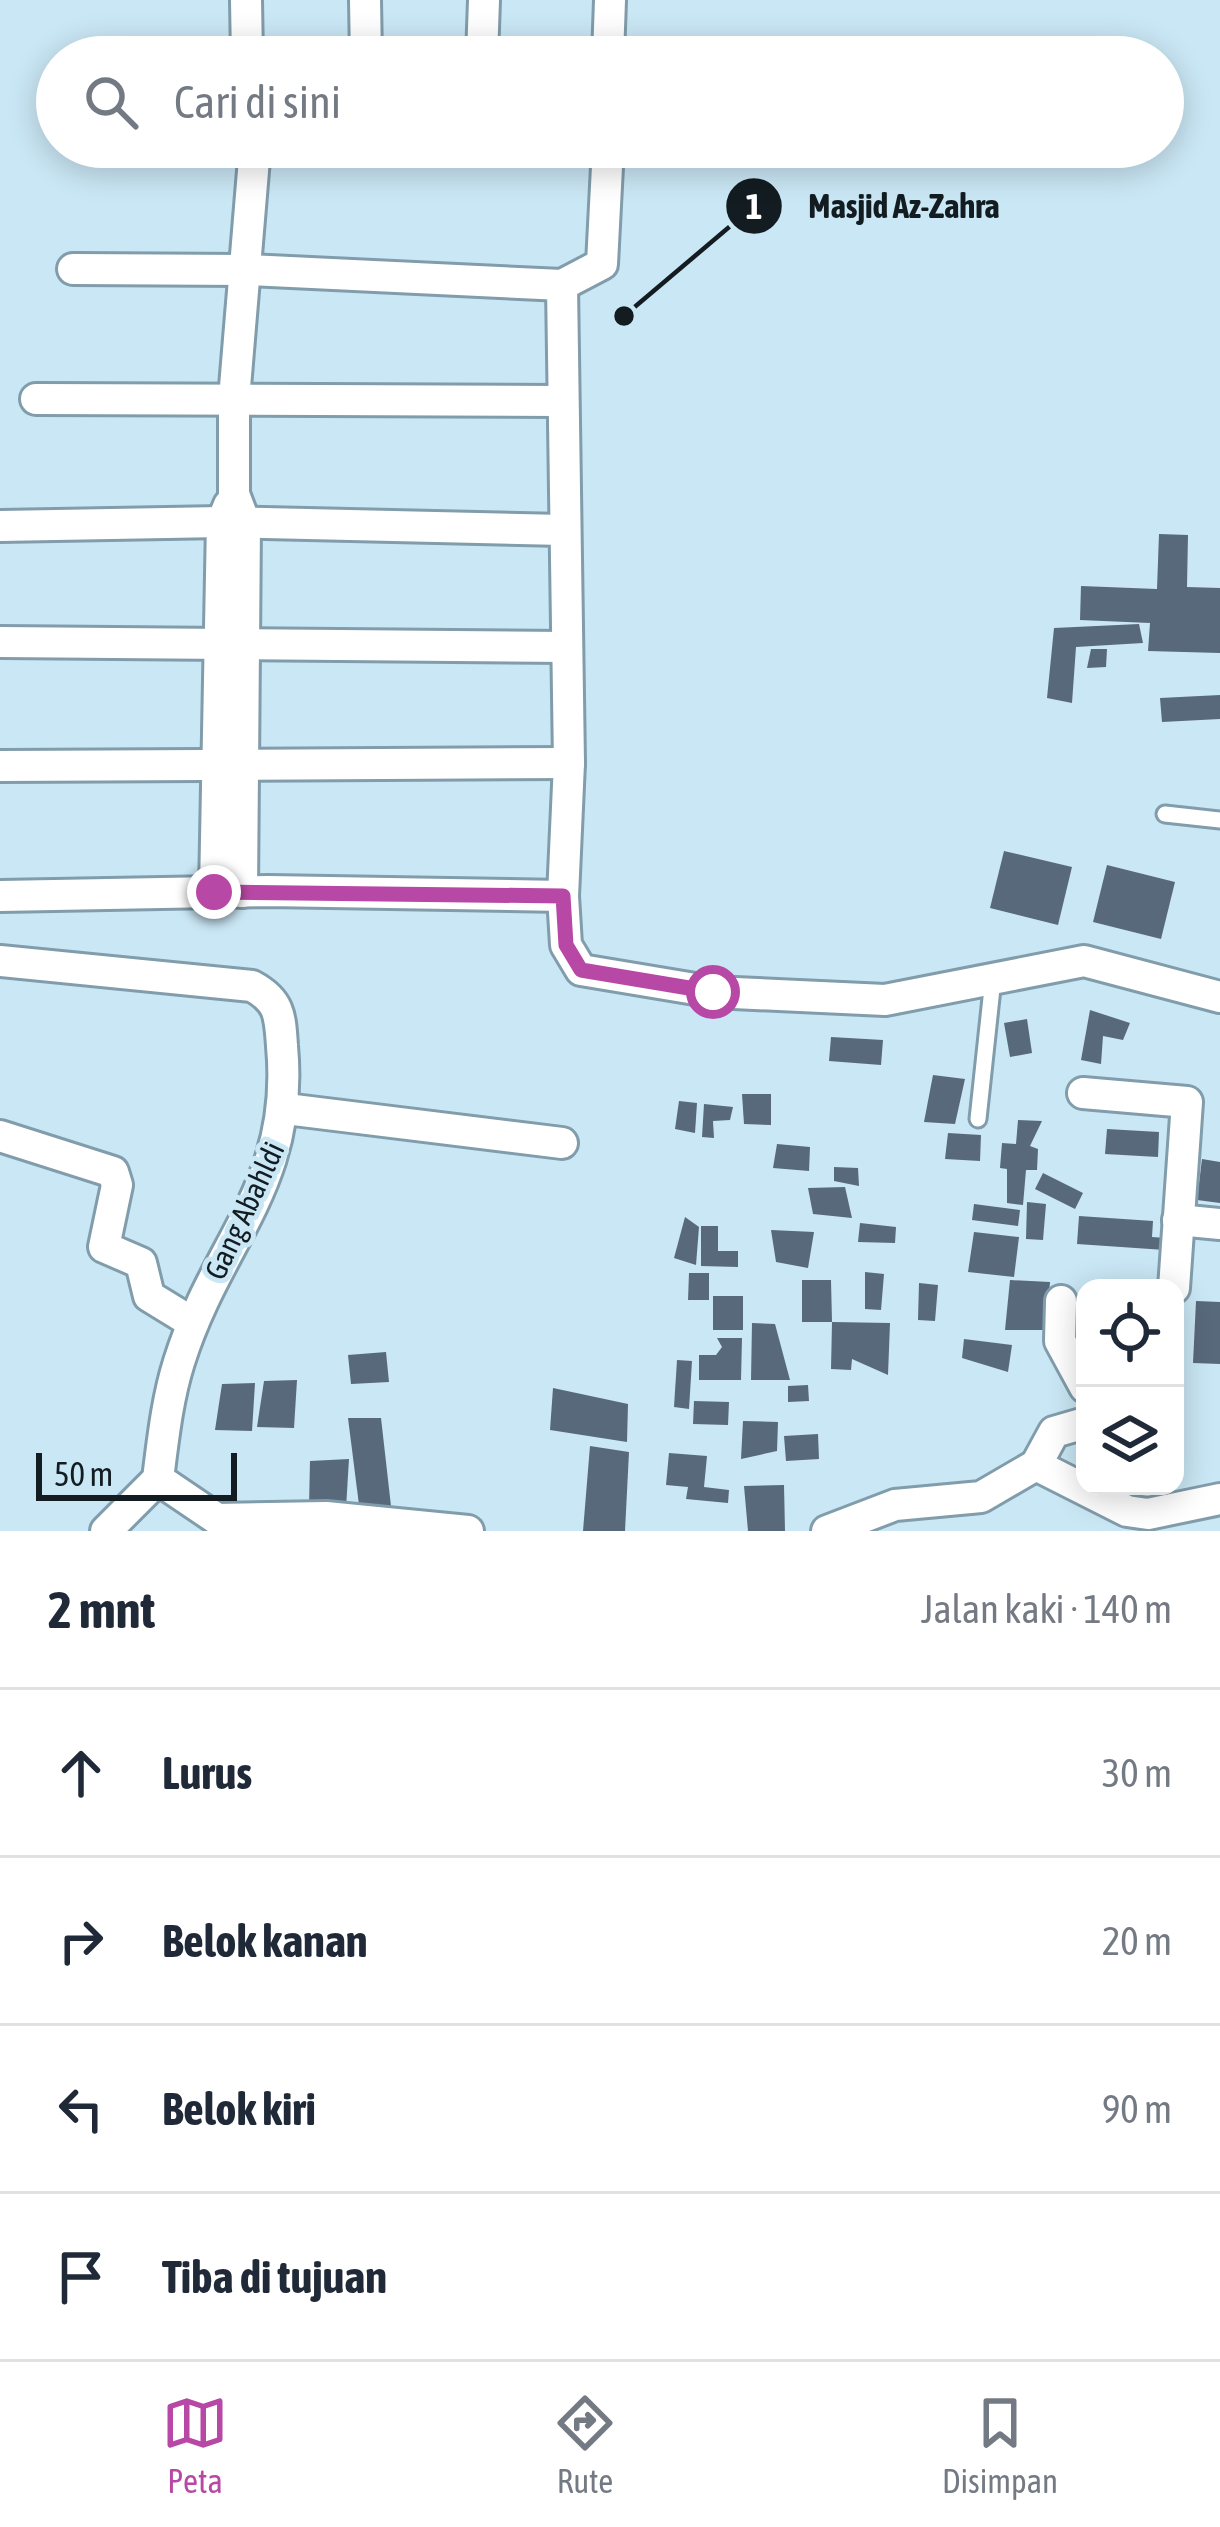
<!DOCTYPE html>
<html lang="id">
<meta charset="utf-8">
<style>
:root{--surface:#fff;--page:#f6f6f7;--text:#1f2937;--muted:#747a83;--line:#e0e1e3;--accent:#b848a5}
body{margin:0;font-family:"Asap Condensed",sans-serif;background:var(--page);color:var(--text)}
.controls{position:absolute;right:36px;bottom:36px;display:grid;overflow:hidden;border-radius:24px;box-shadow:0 6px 30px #0003}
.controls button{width:108px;height:108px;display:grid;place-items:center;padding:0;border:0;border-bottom:3px solid var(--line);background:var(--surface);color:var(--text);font:60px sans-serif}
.scale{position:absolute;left:36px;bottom:30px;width:201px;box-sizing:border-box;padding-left:12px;border:6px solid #121c21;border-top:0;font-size:33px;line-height:42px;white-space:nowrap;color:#121c21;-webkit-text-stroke:9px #cae7f5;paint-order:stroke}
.stop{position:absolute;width:36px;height:36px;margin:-27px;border:9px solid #b848a5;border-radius:50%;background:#fff}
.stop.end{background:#b848a5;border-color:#fff;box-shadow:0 3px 12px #0008}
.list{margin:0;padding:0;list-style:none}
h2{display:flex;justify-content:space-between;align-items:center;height:156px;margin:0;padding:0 48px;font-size:51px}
h2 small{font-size:39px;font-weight:400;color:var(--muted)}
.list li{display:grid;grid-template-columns:78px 1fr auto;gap:36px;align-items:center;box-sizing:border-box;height:168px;padding:0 48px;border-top:3px solid var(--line)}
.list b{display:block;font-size:45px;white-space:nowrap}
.list em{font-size:39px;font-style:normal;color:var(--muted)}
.icon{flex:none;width:66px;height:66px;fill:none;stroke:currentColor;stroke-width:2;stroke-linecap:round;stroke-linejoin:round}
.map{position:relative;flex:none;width:1220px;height:1531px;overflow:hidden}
.search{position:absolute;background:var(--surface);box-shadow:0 6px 30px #0003;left:36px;right:36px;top:36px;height:132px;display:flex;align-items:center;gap:30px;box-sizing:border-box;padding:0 42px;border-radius:66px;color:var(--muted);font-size:45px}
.sheet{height:828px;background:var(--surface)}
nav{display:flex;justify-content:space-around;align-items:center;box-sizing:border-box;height:168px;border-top:3px solid var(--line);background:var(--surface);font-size:33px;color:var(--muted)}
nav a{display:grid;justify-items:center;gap:6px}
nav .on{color:var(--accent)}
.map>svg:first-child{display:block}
</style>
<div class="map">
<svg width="1220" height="1531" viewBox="0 0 1220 1531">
<rect width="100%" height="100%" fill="#cae7f5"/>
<g fill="#59697c">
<path d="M1159,534l29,1 -1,52 33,1v65l-72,-2 2,-28 -70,-3 1,-34 76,3z"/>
<path d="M1139,624l4,19 -67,4 -4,56 -25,-5 7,-70z"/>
<path d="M1091,649h16l-1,18 -19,1z"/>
<path d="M1220,695v24l-58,3 -2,-24z"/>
<path d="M1004,851l68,16 -14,58 -68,-17z"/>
<path d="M1107,865l68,17 -14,57 -68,-17z"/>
<path d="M1090,1010l40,13 -7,17 -20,-4 -2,28 -20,-4z"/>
<path d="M1027,1019l5,34 -22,4 -6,-34z"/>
<path d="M831,1037l52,3 -2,25 -52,-4z"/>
<path d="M933,1075l32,4 -10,45 -31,-2z"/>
<path d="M742,1094h29v31l-27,-1z"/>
<path d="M679,1101l18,2 -2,30 -20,-4z"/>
<path d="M704,1104l29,3 -3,13 -17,1 1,17 -12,-1z"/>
<path d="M1018,1120l24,1 -12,25 8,3 -1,21h-11l-3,35 -16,-2v-34l-7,-1 2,-25 14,1z"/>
<path d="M1107,1129l52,3 -1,25 -53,-3z"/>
<path d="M948,1133l33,2 -1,26 -35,-2z"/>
<path d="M777,1144l33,3 -1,24 -36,-3z"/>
<path d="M1202,1159l18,3v41l-23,-3z"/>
<path d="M834,1167l24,1 1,18 -25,-5z"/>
<path d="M1043,1173l40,20 -8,16 -40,-20z"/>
<path d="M845,1187l7,31 -39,-4 -5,-26z"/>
<path d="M1027,1202l19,2 -3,36 -17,-1z"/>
<path d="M974,1204l46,6 -2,16 -46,-6z"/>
<path d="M1079,1216l74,5 -1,16 14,1 -1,12 -88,-6z"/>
<path d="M685,1217l14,10 -3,38 -22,-7z"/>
<path d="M860,1223l36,4 -1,16 -37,-1z"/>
<path d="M701,1226h17v25h20v16l-37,-1z"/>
<path d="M771,1230l43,2 -6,36 -32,-6z"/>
<path d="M974,1232l45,5 -5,40 -46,-5z"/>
<path d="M865,1272l19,2 -3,36 -16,-1z"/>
<path d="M689,1273h20v27h-21z"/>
<path d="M802,1280h29l1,42h-30z"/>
<path d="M1010,1280l40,2 -4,48h-41z"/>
<path d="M919,1283l19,2 -3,36 -17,-1z"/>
<rect x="713" y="1296" width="30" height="34"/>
<path d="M1196,1301l24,1v62l-27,-1z"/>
<path d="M832,1322l58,1 -2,52 -36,-16 -1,11 -20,-1z"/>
<path d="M752,1323l23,1 15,56h-39z"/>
<path d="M717,1338h25l-1,42h-42v-25h17l6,-8z"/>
<path d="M964,1339l48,6 -4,27 -46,-14z"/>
<path d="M386,1352l3,30 -38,2 -3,-29z"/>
<path d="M677,1360l15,1 -3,48 -15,-2z"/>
<path d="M297,1380l-3,48 -37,-1 7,-46z"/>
<path d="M255,1383l-3,48 -37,-1 7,-46z"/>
<path d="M808,1385l1,16 -21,1v-16z"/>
<path d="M553,1388l75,16 -1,38 -77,-12z"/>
<path d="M694,1401l35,1 -1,23 -35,-1z"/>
<path d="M348,1418h33l11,97 -32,-2z"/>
<path d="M743,1421l35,1 -1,29 -36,8z"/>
<path d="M818,1434l1,25 -33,2 -2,-25z"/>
<path d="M590,1446l39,6 -4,79h-42z"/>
<path d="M669,1453l38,3 -3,31 25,3 -1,13 -42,-4 2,-12 -22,-2z"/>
<path d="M349,1459l-3,49 -37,-1 1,-46z"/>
<path d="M784,1485l1,46h-37l-4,-45z"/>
</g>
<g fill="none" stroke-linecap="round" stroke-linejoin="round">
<g stroke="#819caa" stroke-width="21">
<g id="lane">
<path d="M1165,814l55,6"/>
<path d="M978,1119l15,-140"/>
</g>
</g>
<g stroke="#819caa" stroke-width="36">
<g id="street">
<path d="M246,0l1,57"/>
<path d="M365,0l1,57"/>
<path d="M482,57l2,-57"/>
<path d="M608,57l2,-57"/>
<path d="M73,269l175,1 314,15"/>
<path d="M36,399l525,2"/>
<path d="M0,526l222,-4 341,8"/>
<path d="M0,642l566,5"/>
<path d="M0,766l569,-3"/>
<path d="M215,892l7,-370 7,-17"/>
<path d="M242,892l3,-369 -11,-29v-95l21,-252"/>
<path d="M0,896l268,-5 295,5 3,49 15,25 132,22 172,8 199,-39 136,36"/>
<path d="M563,896l6,-133 -7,-478 40,-21 6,-117"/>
<path d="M0,961l252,25c28,15 28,30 30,60 13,139 -65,194 -103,316 -12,38 -16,78 -21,117"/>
<path d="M1083,1093l104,9 -13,186"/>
<path d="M286,1109l276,34"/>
<path d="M0,1136l113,36 4,13 -13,62 37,16 8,33 44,27"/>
<path d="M1178,1220l42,4"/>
<path d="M1061,1301l-1,40 25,46"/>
<path d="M1036,1465l18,-33 31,-9"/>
<path d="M106,1531l52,-52 59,40 109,-2 142,14"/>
<path d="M827,1531l68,-26 86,-8 55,-32 91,46 21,3 72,-15"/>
</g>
</g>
<use href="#lane" stroke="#fff" stroke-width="15"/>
<use href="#street" stroke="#fff" stroke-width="30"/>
</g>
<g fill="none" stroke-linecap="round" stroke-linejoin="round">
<path stroke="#b848a5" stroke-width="15" d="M214,892l349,4 3,49 15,25 132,22"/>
</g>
<g text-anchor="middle" stroke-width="10" stroke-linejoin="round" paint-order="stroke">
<g font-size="30" fill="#121c21" stroke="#cae7f5">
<text transform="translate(245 1211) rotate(-65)" y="10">Gang Abahldi</text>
</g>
</g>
<path fill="none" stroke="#121c21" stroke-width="4.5" d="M624 316L754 206"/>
<g fill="#121c21" stroke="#cae7f5" stroke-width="4.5">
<circle cx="624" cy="316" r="12"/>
<circle cx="754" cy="206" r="30"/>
</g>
<g font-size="36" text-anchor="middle" font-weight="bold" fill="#fff">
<text x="754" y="219">1</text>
</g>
<g font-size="33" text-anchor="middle" font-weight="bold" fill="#121c21" stroke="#cae7f5" stroke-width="10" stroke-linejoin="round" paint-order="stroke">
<text x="904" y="218">Masjid Az-Zahra</text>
</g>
</svg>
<div class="controls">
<button><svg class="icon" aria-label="locate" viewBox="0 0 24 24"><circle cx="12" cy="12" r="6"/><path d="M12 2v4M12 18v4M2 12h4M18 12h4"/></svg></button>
<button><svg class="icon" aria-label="layers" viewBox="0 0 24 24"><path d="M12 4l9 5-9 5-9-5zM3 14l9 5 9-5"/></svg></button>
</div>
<div class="scale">50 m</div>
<div class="stop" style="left:713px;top:992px"></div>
<div class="stop end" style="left:214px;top:892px"></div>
<div class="search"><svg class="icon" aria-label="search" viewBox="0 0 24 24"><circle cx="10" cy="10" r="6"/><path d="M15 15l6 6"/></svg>Cari di sini</div>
</div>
<section class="sheet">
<h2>2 mnt<small>Jalan kaki · 140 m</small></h2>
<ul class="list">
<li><svg class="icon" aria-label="ahead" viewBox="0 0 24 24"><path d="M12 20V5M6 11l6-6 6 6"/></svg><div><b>Lurus</b></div><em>30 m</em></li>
<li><svg class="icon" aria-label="right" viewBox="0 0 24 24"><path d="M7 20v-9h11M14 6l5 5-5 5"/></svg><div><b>Belok kanan</b></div><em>20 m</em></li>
<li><svg class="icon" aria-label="left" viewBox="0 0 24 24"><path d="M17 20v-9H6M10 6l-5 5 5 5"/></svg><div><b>Belok kiri</b></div><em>90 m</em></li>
<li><svg class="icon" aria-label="arrive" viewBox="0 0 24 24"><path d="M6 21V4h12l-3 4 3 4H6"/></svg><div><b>Tiba di tujuan</b></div></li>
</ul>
</section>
<nav>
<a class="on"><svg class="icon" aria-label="map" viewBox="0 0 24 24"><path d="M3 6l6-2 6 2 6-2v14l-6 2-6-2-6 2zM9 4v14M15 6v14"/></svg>Peta</a>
<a><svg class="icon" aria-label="directions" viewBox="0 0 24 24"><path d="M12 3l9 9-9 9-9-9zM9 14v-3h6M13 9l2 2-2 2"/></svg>Rute</a>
<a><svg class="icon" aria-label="saved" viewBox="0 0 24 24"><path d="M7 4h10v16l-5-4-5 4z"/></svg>Disimpan</a>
</nav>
